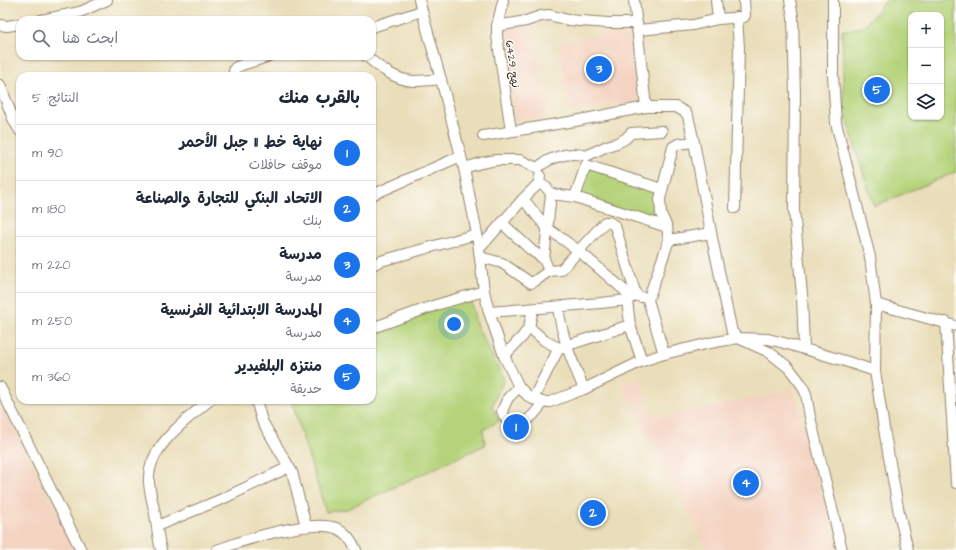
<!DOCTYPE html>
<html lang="ar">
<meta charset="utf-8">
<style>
:root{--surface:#fff;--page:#f6f6f7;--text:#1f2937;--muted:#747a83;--line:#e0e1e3;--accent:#1a73e8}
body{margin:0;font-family:"Architects Daughter","Playpen Sans Arabic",sans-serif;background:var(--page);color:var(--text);direction:rtl}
.controls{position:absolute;right:12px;top:12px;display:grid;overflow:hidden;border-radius:8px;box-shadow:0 1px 3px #0004}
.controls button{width:36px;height:36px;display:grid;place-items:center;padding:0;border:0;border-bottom:1px solid var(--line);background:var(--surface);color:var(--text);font:20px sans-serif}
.you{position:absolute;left:454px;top:324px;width:14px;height:14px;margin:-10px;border:3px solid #fff;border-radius:50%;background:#1a73e8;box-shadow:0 0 0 6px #1a73e833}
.badge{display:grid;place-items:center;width:26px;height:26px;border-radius:50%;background:var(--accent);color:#fff;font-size:13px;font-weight:700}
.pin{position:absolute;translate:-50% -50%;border:2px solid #fff;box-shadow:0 1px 4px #0006}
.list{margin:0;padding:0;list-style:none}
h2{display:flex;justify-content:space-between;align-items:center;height:52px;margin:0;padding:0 16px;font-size:17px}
h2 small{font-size:13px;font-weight:400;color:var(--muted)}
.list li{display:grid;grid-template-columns:26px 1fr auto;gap:12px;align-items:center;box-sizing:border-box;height:56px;padding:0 16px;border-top:1px solid var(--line)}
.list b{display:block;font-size:15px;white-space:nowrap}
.list p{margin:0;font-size:13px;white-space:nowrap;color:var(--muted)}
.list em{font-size:13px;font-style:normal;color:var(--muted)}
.icon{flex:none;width:22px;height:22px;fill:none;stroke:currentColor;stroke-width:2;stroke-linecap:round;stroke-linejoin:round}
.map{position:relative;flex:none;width:956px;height:550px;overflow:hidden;direction:ltr}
.search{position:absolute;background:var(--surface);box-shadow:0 1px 3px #0004;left:16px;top:16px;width:360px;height:44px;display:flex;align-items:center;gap:10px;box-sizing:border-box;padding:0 14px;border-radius:12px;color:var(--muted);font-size:15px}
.panel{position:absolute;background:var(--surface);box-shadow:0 1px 3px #0004;left:16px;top:72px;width:360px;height:332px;border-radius:12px;direction:rtl}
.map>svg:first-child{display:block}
</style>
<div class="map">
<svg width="956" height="550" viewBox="0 0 956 550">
<rect width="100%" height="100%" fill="#fdfcf7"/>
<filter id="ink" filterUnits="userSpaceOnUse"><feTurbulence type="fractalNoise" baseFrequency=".025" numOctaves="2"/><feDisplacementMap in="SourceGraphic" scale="8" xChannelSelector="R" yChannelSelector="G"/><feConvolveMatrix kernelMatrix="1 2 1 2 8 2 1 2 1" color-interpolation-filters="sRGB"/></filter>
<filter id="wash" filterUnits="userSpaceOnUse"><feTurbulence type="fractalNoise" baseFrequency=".012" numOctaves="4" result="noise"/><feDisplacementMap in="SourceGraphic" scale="16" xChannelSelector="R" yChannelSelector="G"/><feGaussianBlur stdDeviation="0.9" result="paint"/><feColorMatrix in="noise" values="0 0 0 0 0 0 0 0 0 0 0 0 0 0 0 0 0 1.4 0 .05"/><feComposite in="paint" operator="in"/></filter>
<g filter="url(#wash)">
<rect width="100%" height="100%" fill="#eadeba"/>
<g fill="#f4d3c1">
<path d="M532,20l16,97 -33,5 -16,-96z"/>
<path d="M630,31l9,64 -2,4 -4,3 -64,10 -10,-70z"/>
<path d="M638,376l13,36 10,4 133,-26 43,160h-130l-86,-167z"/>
<path d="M0,403l76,147h-76z"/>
</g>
<g fill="#b5d37a" stroke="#787e4c" fill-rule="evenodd">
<path d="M887,0h69v172l-82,34 -17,-53 -13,-44 -2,-78 21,-4zM911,15h30v102h-30z"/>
<path d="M586,165l73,24 8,36 -91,-29z"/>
<path d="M470,297l7,30 27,52 -12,27 7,15 -16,9 2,15 -138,64 -21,3 -35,-112h81v-68z"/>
</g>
</g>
<g filter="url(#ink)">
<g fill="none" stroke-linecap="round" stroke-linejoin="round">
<g stroke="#92846c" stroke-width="12">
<g id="minor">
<path d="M419,0l24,87 21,81 13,66 7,57 5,21 15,44 15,31 8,8 6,4 10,3h7l34,-13 58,-28 22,-7 46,-11 28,-5 30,1 16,4 61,18 30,10"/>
<path d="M634,0l12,107"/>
<path d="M716,0l2,19"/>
<path d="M790,0l3,17 2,78 -1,115 8,85 2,54"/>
<path d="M833,0v75l3,48 34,134 6,47 -1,67 10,64 14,78 9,37"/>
<path d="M503,1l-6,25v10l14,95"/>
<path d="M41,20l39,-8 27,-12"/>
<path d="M0,25l7,1 13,-2"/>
<path d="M497,26l29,-5 15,-5 8,-1 19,5 40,3h29"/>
<path d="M372,27l50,-16"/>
<path d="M638,30l55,-5 25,-6 26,-2 1,-2 -1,-15"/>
<path d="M366,56c13,11 29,24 47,25 9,0 19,-1 28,-2"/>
<path d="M233,76l2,-8c11,-6 23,-7 34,-12"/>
<path d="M0,85l14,36 6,10"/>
<path d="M483,136l92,-15 71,-14h30l9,5 3,4 6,26 19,101 19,89 6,6 31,14 20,16 13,17 4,9 4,23 32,133"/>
<path d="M464,168l17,-5 15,-3h24l17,8c12,-10 33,-18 49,-12l21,-10 10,-3 8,-4 6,-6 31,-2"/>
<path d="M539,183l8,5 4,6 -7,65 5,12 12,-1 44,-48h4l6,4 21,69"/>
<path d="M551,194l24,3 92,30 2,13 -21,60 16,54"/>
<path d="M372,195l89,-39"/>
<path d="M575,197l11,-32 76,24"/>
<path d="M523,199l24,29 32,23 52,45"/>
<path d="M735,208l4,-160 -2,-31"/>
<path d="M502,223l29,27 13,9"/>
<path d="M667,227l-6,-13 -1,-15 13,-52 5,-3 16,-2"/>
<path d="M669,240l42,-7"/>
<path d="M479,249l44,-50 16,-16 1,-7"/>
<path d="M480,257l22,6 29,20 4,-2 14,-10"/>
<path d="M372,265l9,-4 96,-27"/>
<path d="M627,300l3,25 12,36"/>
<path d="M876,304l80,22"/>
<path d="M558,307c4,31 14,54 26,82"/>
<path d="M489,312l112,-9 26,-3 9,-5 5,2"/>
<path d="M946,322l10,161"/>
<path d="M529,327l16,14 14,7 71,-23"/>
<path d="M372,328l64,-23 48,-14"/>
<path d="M504,356l19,-20 6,-9 4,-18"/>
<path d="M0,387l81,163"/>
<path d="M519,387l-11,11 -6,13c10,28 32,6 41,-9"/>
<path d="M533,399l26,-51"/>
<path d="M256,400l6,21 30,51 14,54"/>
<path d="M157,526l65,-27 67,-32"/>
<path d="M161,550c-3,-12 -4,-24 -6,-36 -2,-10 -5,-21 -6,-31 -3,-35 37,-63 61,-83"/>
<path d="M217,550c26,-10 92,-31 119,-22 9,3 16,13 20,22"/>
</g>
</g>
<use href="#minor" stroke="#fff" stroke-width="10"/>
</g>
</g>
<g text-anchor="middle" stroke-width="3" stroke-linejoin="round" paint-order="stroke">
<g font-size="11" fill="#3b2a1e" stroke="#fdfcf7">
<text transform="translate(513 64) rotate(82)" y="4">نهج 6429</text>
</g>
</g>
</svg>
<div class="controls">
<button>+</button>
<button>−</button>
<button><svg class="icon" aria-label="layers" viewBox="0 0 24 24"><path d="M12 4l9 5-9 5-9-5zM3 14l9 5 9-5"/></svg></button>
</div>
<div class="you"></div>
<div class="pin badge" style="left:516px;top:427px">1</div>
<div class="pin badge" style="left:593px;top:513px">2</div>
<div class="pin badge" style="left:599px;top:69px">3</div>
<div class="pin badge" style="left:746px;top:483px">4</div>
<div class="pin badge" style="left:877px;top:90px">5</div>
<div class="search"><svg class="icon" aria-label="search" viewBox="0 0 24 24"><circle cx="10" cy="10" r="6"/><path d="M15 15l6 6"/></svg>ابحث هنا</div>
<section class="panel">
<h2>بالقرب منك<small>النتائج: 5</small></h2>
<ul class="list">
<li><span class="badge">1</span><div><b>نهاية خط 11 جبل الأحمر</b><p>موقف حافلات</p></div><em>90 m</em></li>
<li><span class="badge">2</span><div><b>الاتحاد البنكي للتجارة والصناعة</b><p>بنك</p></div><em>180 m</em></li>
<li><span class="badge">3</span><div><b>مدرسة</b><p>مدرسة</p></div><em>220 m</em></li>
<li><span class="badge">4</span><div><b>المدرسة الابتدائية الفرنسية</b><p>مدرسة</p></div><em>250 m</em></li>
<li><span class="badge">5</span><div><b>منتزه البلفيدير</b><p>حديقة</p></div><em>360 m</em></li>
</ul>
</section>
</div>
